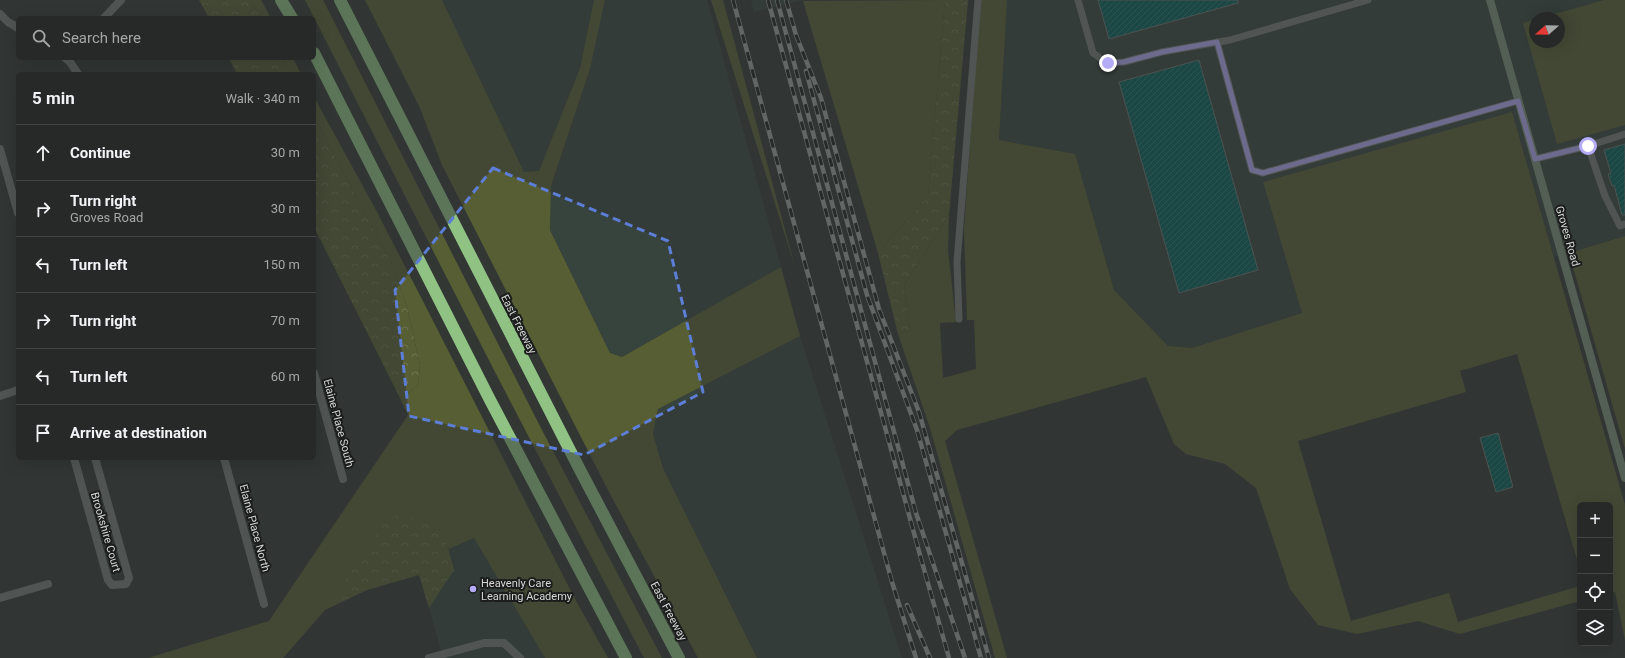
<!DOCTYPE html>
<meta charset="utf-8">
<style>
:root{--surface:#262927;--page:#2e312f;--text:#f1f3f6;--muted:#a4a6a7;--line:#424544}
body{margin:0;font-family:Roboto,sans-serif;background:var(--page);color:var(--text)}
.controls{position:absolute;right:12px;bottom:12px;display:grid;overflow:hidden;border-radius:6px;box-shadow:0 4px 16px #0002}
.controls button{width:36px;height:36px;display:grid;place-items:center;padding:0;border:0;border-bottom:1px solid var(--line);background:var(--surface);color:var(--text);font:20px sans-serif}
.compass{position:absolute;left:1529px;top:12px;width:36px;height:36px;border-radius:50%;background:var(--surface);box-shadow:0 4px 16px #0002;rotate:250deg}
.stop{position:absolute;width:12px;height:12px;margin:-9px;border:3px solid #b5acf8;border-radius:50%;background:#fff}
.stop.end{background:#b5acf8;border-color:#fff;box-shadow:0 1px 4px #0008}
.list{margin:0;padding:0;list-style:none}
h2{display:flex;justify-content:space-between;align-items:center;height:52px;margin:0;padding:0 16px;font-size:17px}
h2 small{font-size:13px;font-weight:400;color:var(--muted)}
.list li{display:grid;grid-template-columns:26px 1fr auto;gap:12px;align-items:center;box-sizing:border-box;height:56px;padding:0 16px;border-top:1px solid var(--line)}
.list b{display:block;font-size:15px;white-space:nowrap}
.list p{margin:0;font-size:13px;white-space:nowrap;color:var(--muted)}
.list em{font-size:13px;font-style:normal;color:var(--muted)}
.icon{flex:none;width:22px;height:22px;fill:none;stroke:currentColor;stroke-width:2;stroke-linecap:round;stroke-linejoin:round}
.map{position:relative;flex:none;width:1625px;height:658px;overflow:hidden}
.search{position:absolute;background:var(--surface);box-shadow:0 4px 16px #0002;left:16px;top:16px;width:300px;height:44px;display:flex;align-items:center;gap:10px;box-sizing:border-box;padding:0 14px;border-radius:6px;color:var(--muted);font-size:15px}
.panel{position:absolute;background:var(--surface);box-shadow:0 4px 16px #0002;left:16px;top:72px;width:300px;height:388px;border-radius:6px}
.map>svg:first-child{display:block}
</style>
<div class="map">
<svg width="1625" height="658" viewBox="0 0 1625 658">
<defs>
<pattern id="forest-crowns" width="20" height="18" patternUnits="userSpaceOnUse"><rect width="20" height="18" fill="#585e33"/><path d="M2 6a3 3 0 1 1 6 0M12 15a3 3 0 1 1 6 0" fill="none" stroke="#6f7450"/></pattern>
<pattern id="building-hatch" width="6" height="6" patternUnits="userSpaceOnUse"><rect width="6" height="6" fill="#025c58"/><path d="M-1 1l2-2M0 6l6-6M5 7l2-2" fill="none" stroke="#26736f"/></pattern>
</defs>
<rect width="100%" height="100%" fill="#323734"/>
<g fill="#37433d" fill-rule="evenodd">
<path d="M442,0h152l-14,68 -41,104h-16z"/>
<path d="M605,0h102l74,267 -159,90 -12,-4 -60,-123 1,-44 39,-117z"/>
<path d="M751,0h53l-50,12z"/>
<path d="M1007,0h618v236l-71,21 -42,-145 -249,70 39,131 -110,35 -24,-2 -54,-56 -39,-136 -76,-14zM1535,18h24v24h-24z"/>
<path d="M800,336l102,322h-145l-94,-191 -10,-33 5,-25z"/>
<path d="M474,538l71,120h-102l-14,-50 25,-38 -5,-21z"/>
</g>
<g fill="#585e33">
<path d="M251,0h10l10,18h-10z"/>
<path d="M305,0h18l220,432 119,226h-18l-148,-284z"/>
<path d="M365,0h77l82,172 15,-1 41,-103 14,-68h11l-15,69 -39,117 -1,44 60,123 12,4 159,-90 19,69 -142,73 -5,25 10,34 94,190h-59l-89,-166 -167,-327 -22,-57z"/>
<path d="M711,0h12l72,267z"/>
<path d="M945,0l-17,196 -50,57 -75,-252z"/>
<path d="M980,0h27l-8,140 76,14 39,136 54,56 24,2 110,-35 -39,-131 249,-70 113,393v135l-10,-48 -5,1v-88h-30v65l-63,-216 -57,17 6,21 -168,49 53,180 98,-28 9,29 122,-36v15l-120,33 -42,-13 -61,13 -39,-9 -28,-36 -34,-101 -31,-24 -39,-10 -12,-10 -28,-67 -189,53 -12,11 62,217h-12l-65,-230 -32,-94 12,-4 -6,-45 45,-70 -1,35 8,72 -16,1 3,55 33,-9 -2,-49h-7l-3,-91z"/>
<path d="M1604,0h21v125l-68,19 -34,-121 12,-3v22h24v-24h-18z"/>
<path d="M282,58h11l8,16h-10z"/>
<path d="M314,97l63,115 51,99 147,288 33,59h-63l-71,-120 -25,11 -10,-20 -114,81 -42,48h-135l121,-37 139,-206 -10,-21h9l11,-9 2,-20 -13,-58 -15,-43 -78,-147z"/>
<path d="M1625,236v213l-56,-196z"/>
</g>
<g fill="url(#forest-crowns)">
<path d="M199,0h52l10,18h-52z"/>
<path d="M945,0h23l-19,215 -45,70 6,45 -12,4 -20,-81 50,-57z"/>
<path d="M229,58h53l9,16h-54z"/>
<path d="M314,117l78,147 15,43 13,58 -2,20 -11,9h-9l-84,-167z"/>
<path d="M396,516c9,1 22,1 31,4 18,8 23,33 27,50l-25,38 -10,-33 -52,15 -42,20 60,-88z"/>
</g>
<g fill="url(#building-hatch)" stroke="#6c7372">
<path d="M1098,0h140v3l-129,36z"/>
<path d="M1199,60l59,210 -79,23 -60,-211z"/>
<path d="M1625,144v71h-3l-8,-30 -2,1 -4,-12h3l-7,-24z"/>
<path d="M1498,433l15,54 -17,5 -16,-54z"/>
</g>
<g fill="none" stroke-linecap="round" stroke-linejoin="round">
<g stroke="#757b78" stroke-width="7">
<path d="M1078,0l15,53 14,10 17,-1 38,-10 68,-12 138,-40"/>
<path d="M1217,42l35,128 11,3 255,-72"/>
<path d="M1588,146l37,-12"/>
<path d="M1535,159l53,-13 17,50 15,30 5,-2"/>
<path d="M959,319l-2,-57 21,-262"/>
</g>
<g stroke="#757b78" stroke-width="8">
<path d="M0,14l8,8 10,6"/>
<path d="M104,18l17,-18"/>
<path d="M65,58l5,4 8,12"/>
<path d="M0,149l18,64"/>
<path d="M314,373l29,106"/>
<path d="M0,396l18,-6"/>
<path d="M74,458l34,122 4,5 14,-1 3,-6 -34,-120"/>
<path d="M224,458l40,146"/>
<path d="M0,598l48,-14"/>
<path d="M429,658l55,-15h20l16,15"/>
</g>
<path stroke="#7d907c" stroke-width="8" d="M1490,0l135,478"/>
<g stroke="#90c284" stroke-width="12">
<path d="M281,0l11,18"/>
<path d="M340,0l239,468 100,190"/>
<path d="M314,53l175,345 137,260"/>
</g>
<g stroke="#9da09e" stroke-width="4.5">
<g id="rail">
<path d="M733,0l159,582 24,76"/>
<path d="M768,0l152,555 29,103"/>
<path d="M777,0l139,513 49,145"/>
<path d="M786,0l10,35 25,63 58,211 40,103 70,246"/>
<path d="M806,71l61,224 50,135 64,228"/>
<path d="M907,605l23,53"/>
</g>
</g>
<use href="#rail" stroke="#1b1d1c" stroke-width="3" stroke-dasharray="9" stroke-linecap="butt"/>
</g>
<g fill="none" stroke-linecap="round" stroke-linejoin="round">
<path stroke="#b5acf8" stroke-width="5" d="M1108,63l16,-1 38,-10 55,-10 35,128 11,3 255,-72 17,58 53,-13"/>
</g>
<path d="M0 0H1625V658H0ZM493,168l175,73 35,151 -119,63 -175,-39 -14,-126z" fill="#323734" fill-opacity=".55" fill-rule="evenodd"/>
<path fill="none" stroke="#5d7ed7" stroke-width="3" stroke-dasharray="8 5" stroke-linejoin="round" d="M493,168l175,73 35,151 -119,63 -175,-39 -14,-126z"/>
<circle fill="#b5acf8" stroke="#1b1d1c" stroke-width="1.5" cx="473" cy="589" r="4"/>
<g text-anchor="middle" stroke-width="4" stroke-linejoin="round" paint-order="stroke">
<g font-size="11" fill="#d5d8d6" stroke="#1b1d1c">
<text transform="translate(1568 236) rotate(74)" y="4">Groves Road</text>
<text transform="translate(519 324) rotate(63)" y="4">East Freeway</text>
<text transform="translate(339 423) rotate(75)" y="4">Elaine Place South</text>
<text transform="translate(255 528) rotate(75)" y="4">Elaine Place North</text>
<text transform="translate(106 532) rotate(74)" y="4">Brookshire Court</text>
<text transform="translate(669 611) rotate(62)" y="4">East Freeway</text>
</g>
<g font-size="11" fill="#d5d8d6" stroke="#1b1d1c" text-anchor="start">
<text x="481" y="587">Heavenly Care<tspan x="481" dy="13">Learning Academy</tspan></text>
</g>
</g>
</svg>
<div class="controls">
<button>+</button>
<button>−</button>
<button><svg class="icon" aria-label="locate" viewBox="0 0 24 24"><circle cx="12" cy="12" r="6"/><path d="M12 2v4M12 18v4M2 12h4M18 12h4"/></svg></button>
<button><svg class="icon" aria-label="layers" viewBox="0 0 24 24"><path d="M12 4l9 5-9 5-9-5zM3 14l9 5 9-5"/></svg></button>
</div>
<svg class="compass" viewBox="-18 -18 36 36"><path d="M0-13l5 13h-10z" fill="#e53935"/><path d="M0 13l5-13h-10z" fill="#a4a6a7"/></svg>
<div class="stop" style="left:1588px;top:146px"></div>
<div class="stop end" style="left:1108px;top:63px"></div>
<div class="search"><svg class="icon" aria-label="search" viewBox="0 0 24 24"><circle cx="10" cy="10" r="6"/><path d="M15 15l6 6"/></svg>Search here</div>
<section class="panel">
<h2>5 min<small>Walk · 340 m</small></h2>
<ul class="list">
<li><svg class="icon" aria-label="ahead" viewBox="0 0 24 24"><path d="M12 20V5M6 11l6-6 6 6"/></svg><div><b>Continue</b></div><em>30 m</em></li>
<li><svg class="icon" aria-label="right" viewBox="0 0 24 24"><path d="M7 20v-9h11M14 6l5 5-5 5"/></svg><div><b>Turn right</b><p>Groves Road</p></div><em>30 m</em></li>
<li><svg class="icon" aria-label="left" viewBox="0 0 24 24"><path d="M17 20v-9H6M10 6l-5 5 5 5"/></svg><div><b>Turn left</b></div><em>150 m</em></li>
<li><svg class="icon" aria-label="right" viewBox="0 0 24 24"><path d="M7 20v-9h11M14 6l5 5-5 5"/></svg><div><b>Turn right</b></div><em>70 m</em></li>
<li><svg class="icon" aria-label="left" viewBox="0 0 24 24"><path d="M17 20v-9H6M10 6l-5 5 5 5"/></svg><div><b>Turn left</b></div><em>60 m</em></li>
<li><svg class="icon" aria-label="arrive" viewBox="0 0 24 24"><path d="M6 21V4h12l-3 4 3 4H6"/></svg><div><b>Arrive at destination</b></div></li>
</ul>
</section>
</div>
